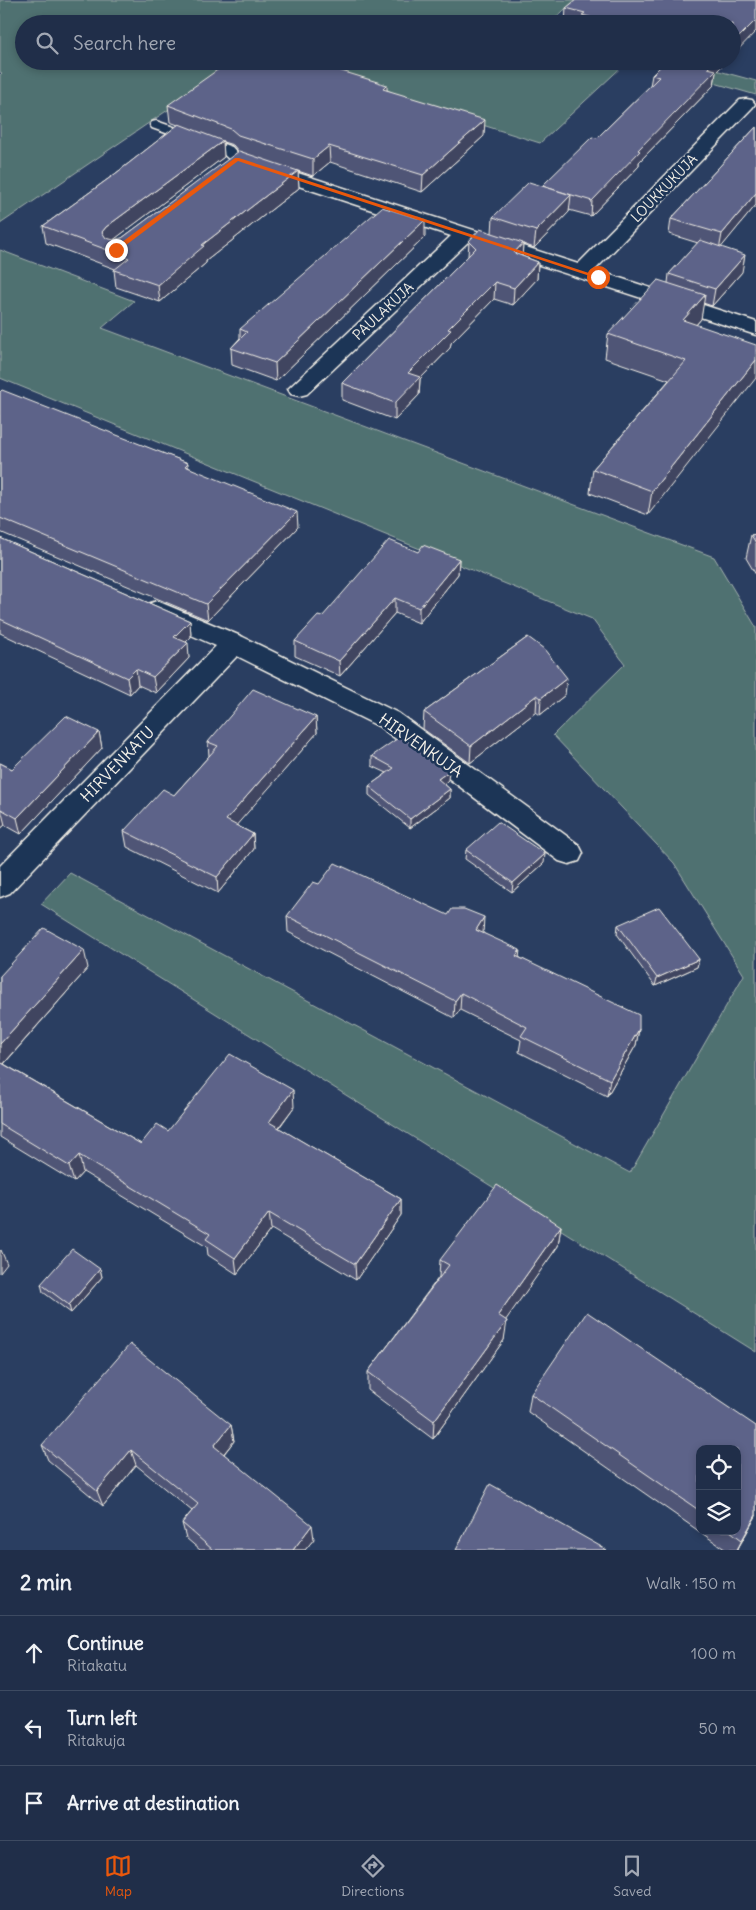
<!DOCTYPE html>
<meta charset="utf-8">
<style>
:root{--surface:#202e49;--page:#283650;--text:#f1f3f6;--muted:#a2a8b4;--line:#3d4a61;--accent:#ea580c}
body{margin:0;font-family:Delius,sans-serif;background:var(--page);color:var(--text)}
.controls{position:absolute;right:15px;bottom:15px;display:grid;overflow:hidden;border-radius:10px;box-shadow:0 2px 8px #0003}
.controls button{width:45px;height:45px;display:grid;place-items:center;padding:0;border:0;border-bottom:1px solid var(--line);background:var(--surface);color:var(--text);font:25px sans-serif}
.stop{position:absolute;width:15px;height:15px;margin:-11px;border:4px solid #ea580c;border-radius:50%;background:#fff}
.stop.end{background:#ea580c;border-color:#fff;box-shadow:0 1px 5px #0008}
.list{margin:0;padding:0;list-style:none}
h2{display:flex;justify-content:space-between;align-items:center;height:65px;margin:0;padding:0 20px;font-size:21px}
h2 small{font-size:16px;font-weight:400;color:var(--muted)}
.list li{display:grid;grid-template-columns:32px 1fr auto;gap:15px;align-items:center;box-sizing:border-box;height:75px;padding:0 20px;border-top:1px solid var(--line)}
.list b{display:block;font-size:19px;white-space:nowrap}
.list p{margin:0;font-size:16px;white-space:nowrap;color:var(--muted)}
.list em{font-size:16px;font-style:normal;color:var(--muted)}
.icon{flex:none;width:28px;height:28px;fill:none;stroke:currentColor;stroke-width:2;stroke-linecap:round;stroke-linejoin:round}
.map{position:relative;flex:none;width:756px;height:1550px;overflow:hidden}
.search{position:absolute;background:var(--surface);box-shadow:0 2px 8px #0003;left:15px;right:15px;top:15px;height:55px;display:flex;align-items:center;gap:12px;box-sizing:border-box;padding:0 18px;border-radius:28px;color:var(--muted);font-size:19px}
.sheet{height:290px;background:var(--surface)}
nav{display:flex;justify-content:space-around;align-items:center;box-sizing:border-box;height:70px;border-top:1px solid var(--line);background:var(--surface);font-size:14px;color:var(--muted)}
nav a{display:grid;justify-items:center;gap:2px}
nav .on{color:var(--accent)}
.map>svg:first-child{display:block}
</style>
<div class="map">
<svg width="756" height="1550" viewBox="0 0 756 1550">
<rect width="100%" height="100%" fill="#2a3e61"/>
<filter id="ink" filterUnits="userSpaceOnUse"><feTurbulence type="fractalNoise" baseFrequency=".02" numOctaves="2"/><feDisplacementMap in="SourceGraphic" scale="10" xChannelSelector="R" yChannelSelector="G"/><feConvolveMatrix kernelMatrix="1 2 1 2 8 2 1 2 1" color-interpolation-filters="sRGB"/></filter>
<g filter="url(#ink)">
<g fill="#507171" stroke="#a2b1ac">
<path d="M0,0h575l-26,24h-525v37h216l-240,163v-149l2,-2 -2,-1z"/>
<path d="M278,61h350l-88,82z"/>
<path d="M638,61h44l74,20v14z"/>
<path d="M0,250l134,51 -32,27 612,229 42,70v725l-715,-448 29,-31 560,300 114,-198 -70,-112 -121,-128 72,-71 -33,-45 -592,-241z"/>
</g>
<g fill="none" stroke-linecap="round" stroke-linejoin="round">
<g stroke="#f4f1e8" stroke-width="3">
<path id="service" d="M156,121l76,26 11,12 -1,3h-10l-10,-9 -70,-25 -2,-3 2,-3z"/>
</g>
<g stroke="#f4f1e8" stroke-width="3">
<g id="minor">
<path d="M746,99l6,1 3,4 -3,4 -157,162 161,52v13l-288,-93 -161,152 -8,2 -8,-2 -3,-5 163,-153 -195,-64 -2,-4 2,-4 7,-2 7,2 308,100 162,-164z"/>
<path d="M157,601l86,36 155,76 181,132 4,8 -4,8 -10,3 -10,-3 -179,-134 -143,-71 -227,237 -10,4v-31l216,-220 -68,-30 -4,-6 4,-6z"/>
</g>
</g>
<use href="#service" fill="#1d3557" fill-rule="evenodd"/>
<use href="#minor" fill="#1d3557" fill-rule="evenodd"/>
</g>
<g fill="#505576" stroke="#f4f1e8" fill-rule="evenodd">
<path d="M566,8l166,16h-163l-4,-1z"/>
<path d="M716,72l-2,13 -75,77v4l-48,50 -22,-6v2l-35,36 -11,-4 -1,12 16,6 -1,17 -24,26 -19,-6 -43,44 -1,5 -30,31 -1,16 -24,25 -53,-20v-17l126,-127 1,-15 23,-8 1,-16 49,-31 55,-48 53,-52 2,-11z"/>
<path d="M387,90l97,46 -62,56 -92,-30 -17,14 -15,-5 1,17 -93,73v2l-46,39 -44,-15 -2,-17 1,-1 -69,-26 -3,-17 72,-52 63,-49 -8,-3 -2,-17zM223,142l10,3 6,7 -117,86 -9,2 111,-83z"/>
<path d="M756,127v78l-35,42 21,25 -30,34 -9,-3 -2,16 -5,6 -48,190 -58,-22 3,-24 76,-89 -64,-22 3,-24 60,-51 1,-9 29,-31 -29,-9 2,-15z"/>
<path d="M425,237l-149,144 -44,-16 -1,-17 9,-10v-9z"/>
<path d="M0,392l188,71v4l110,60 -90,93 -208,-88z"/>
<path d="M756,534v41l-10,-17 5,-23z"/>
<path d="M0,538l190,83 1,16 -5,5 3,16 -33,35 -18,-8 -8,9 -130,-61z"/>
<path d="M418,552l41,7 -1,15 -39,49 -24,-10 -55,63 -45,-20v-15l27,-24z"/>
<path d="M528,637l37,58 -25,20 -4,-3 -66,51 -47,-34 1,-17z"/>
<path d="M316,717l1,16 -81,92 17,9 1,15 -36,44 -91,-46 -3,-16 50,-36 35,-39 -1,-14z"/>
<path d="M99,732l3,16 -81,86 -16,-9 -5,4v-66l12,6z"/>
<path d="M372,756l76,24 -4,4 6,5v9l-40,30 -41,-33v-9l18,-13 -15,-7z"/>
<path d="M466,850l78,13 -32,29 -47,-33z"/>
<path d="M319,884l164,49 36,24 120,72 -3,16 -29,51 -88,-44 2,-12 -61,-30 -6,8 -166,-86 -1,-16z"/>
<path d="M618,925l81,34 -2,8 -42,19 -38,-52z"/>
<path d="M88,968l-84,96 137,80 27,-13 126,-24 -15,21 122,71v16l-45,65 -85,-51 -34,45 -29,-19 -1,-8 -124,-75 -9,10 -74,-45v-161z"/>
<path d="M561,1226l-3,20 -53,74 -1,20 -71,99 -65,-49v-18l71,-95 1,-17z"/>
<path d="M100,1269l2,8 -31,36 -28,-21 -2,-8z"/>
<path d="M531,1394l225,32v90l-19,34h-11l-198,-138zM700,1449l37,82h-37z"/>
<path d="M231,1425l3,16 -10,13 90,85 -9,11h-105l-14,-12 -4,-15 10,-12 -56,-46 -33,41 -55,-46 -6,-15z"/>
</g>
<g fill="#414560" stroke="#f4f1e8">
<path d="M756,20v11l-24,25v-12z"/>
<path d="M715,61h12l-11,11 -2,13 -75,77v4l-48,50 1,-15 46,-51 70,-82z"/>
<path d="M387,85v16l-4,-12z"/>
<path d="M485,120l-1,16 -62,56 1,-17z"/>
<path d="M223,141l1,16 -116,87 -4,5 -2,-17 4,-5z"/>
<path d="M329,146l1,16 -17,14v-17z"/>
<path d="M298,171l1,17 -93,73v2l-46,39 -2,-17 44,-40z"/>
<path d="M756,193v12l-37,45 3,-16z"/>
<path d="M571,195l-2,17 -35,36 2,-17z"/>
<path d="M425,220v17l-149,144 -1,-18z"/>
<path d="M523,243l-1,17 -8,-7z"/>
<path d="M745,255l-3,17 -30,34 3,-17z"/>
<path d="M538,262l-1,17 -24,26 1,-17z"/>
<path d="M495,282l-1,17 -43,44 -1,5 -30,31 -1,16 -24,25v-17l13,-30 40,-44z"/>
<path d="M705,295l-4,24 -22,25 4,-24z"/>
<path d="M756,360v18l-108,137 4,-24z"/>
<path d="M297,512l1,15 -90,93 -2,-16z"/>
<path d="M459,559l-1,15 -39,49v-15z"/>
<path d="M395,598v15l-55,63 -1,-15z"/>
<path d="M190,621l1,16 -15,15 -2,-15z"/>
<path d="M188,643l1,15 -33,35 -3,-16z"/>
<path d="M136,669l2,16 -8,9 -3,-16z"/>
<path d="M567,678l-2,17 -25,20 1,-17z"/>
<path d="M537,695l-1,17 -66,51 1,-17z"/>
<path d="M316,717l1,16 -90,103 -1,-16z"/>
<path d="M99,732l3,16 -81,86 -4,-16z"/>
<path d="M449,771l-1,9 -10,9v-10z"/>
<path d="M450,789v9l-40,30v-9z"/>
<path d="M1,809l4,16 -5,4v-19z"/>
<path d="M253,834l1,15 -36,44 -1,-16z"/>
<path d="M545,854l-1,9 -32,29 1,-9z"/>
<path d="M484,917l-1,17 -7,-4z"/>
<path d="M84,950l4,18 -88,100v-24z"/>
<path d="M520,950l-2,16 -2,-10z"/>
<path d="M699,959l-2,8 -42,19 2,-8z"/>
<path d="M461,993l-1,17 -6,8 1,-17z"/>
<path d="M639,1029l-3,16 -29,51 3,-16z"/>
<path d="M293,1090l1,17 -24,32 -1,-17z"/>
<path d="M79,1155l4,17 -9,10 -5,-16z"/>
<path d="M401,1199v16l-45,65 -1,-16z"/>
<path d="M269,1213l2,16 -34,45 -2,-16z"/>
<path d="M561,1226l-3,20 -62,88 2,-19z"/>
<path d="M1,1250l6,14 -7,9v-22z"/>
<path d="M100,1269l2,8 -31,36 -2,-8z"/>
<path d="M507,1321l-3,19 -71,99 1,-18z"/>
<path d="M231,1425l3,16 -17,21 -3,-16z"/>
<path d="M131,1450l5,15 -33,41 -6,-15z"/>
<path d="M756,1515v1l-19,34 5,-10z"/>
<path d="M312,1525l2,14 -9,11h-12z"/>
</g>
<g fill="#5d6389" stroke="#f4f1e8">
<path d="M576,0h180v20l-24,24v-20h-117l-33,-9 3,-2 -19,-5z"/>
<path d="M230,61h79l78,24 -4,4 102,31 -62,55 -94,-29 -16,13 -75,-24 -7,-6 -63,-24z"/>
<path d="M666,61h49l-7,7 8,2 -78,80 2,1 -48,50 -50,-15 50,-49 5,1 62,-61 -7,-2z"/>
<path d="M179,124l44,17 -117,86 -4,5 4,6 8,2 8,-2 117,-87 59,20 -96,74 2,1 -46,39 -44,-15 15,-12 -86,-32 72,-52z"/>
<path d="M756,127v66l-34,41 -51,-15z"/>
<path d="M529,182l42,13 -35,36 -43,-14z"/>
<path d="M382,207l43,13 -150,143 -44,-15 16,-16 -7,-3z"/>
<path d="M480,229l43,14 -9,10 24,9 -24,26 -19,-6 -47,47 3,1 -43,43 12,4 -25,26 -53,-20 134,-135 -7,-7z"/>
<path d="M700,240l45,15 -30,34 -46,-15z"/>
<path d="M658,280l47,15 -22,25 73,25v15l-104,131 -59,-22 93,-108 -78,-27z"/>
<path d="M2,390l186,73 -3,3 112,46 -91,92 -206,-86v-126z"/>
<path d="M756,534v9l-5,-8z"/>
<path d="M0,538l190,83 -16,16 14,6 -35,34 -17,-8 -9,9 -127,-59z"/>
<path d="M389,540l29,12 5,-7 36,14 -40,49 -24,-10 -56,63 -44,-20 23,-25 4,1z"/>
<path d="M528,637l16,12 23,29 -26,20 -4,-3 -66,51 -47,-34z"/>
<path d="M253,689l63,28 -90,103 27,14 -36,43 -93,-46 39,-42 11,6 44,-49 -10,-4z"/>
<path d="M66,716l33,16 -82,86 -16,-9 -1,1v-47l12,6z"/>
<path d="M401,736l48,35 -11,8 12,10 -40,30 -41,-33 25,-18 -22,-12z"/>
<path d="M498,822l47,32 -32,29 -47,-33z"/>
<path d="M335,863l113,52 4,-6h12l20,8 -8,13 44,20 -4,6 123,59v14l-29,51 -89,-44 6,-9 -66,-34 -6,8 -168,-85 26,-34 6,2z"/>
<path d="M659,907l40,52 -42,19 -39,-53z"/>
<path d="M44,928l40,22 -84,94v-68z"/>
<path d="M230,1054l63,36 -24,32 132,77 -46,65 -86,-51 -34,45 -29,-19 4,-5 -131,-79 -10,11 -69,-42v-62l141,82 16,-20 11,7z"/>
<path d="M497,1185l64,41 -63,89 9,6 -73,100 -66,-49 81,-107 -9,-5z"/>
<path d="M72,1249l28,20 -31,36 -28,-21z"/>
<path d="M587,1312l169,114v89l-14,25 -12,-9h7v-82h-37v62l-169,-117z"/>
<path d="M130,1344l101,81 -17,21 98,79 -19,25h-80l-31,-27 16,-19 -67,-54 -34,41 -55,-46z"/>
<path d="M490,1484l117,66h-151z"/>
</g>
</g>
<path fill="#ea580c" d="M235,158h4l362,119 -5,1 -358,-117 -120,90h-4v-3z"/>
<g text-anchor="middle" stroke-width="5" stroke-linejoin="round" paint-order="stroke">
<g font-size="14" fill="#f4f1e8" stroke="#1d3557">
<text transform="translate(664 188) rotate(-46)" y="5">LOUKKUKUJA</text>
<text transform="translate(383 311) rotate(-43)" y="5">PAULAKUJA</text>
</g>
<g font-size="16" fill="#f4f1e8" stroke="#1d3557">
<text transform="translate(421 745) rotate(35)" y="6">HIRVENKUJA</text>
<text transform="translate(117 764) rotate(-46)" y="6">HIRVENKATU</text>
</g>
</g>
</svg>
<div class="controls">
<button><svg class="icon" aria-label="locate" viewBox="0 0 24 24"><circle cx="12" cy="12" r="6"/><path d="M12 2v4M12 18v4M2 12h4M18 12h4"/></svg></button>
<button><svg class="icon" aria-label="layers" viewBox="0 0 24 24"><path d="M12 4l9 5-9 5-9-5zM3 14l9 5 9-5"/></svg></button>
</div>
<div class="stop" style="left:598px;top:277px"></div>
<div class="stop end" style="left:116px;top:250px"></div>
<div class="search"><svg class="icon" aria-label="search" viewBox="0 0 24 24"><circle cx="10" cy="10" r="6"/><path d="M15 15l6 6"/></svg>Search here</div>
</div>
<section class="sheet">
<h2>2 min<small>Walk · 150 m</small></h2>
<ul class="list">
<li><svg class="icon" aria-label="ahead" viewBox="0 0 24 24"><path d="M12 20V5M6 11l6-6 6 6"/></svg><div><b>Continue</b><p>Ritakatu</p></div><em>100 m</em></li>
<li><svg class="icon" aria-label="left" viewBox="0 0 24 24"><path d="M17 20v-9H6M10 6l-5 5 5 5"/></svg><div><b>Turn left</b><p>Ritakuja</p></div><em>50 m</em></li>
<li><svg class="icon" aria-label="arrive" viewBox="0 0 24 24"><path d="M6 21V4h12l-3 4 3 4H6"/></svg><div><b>Arrive at destination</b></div></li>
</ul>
</section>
<nav>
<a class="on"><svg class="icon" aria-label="map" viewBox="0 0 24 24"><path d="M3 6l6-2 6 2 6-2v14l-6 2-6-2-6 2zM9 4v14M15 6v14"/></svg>Map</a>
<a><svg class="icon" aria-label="directions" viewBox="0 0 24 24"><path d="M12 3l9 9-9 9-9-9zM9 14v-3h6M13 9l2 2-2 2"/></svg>Directions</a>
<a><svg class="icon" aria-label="saved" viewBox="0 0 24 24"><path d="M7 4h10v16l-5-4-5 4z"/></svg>Saved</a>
</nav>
